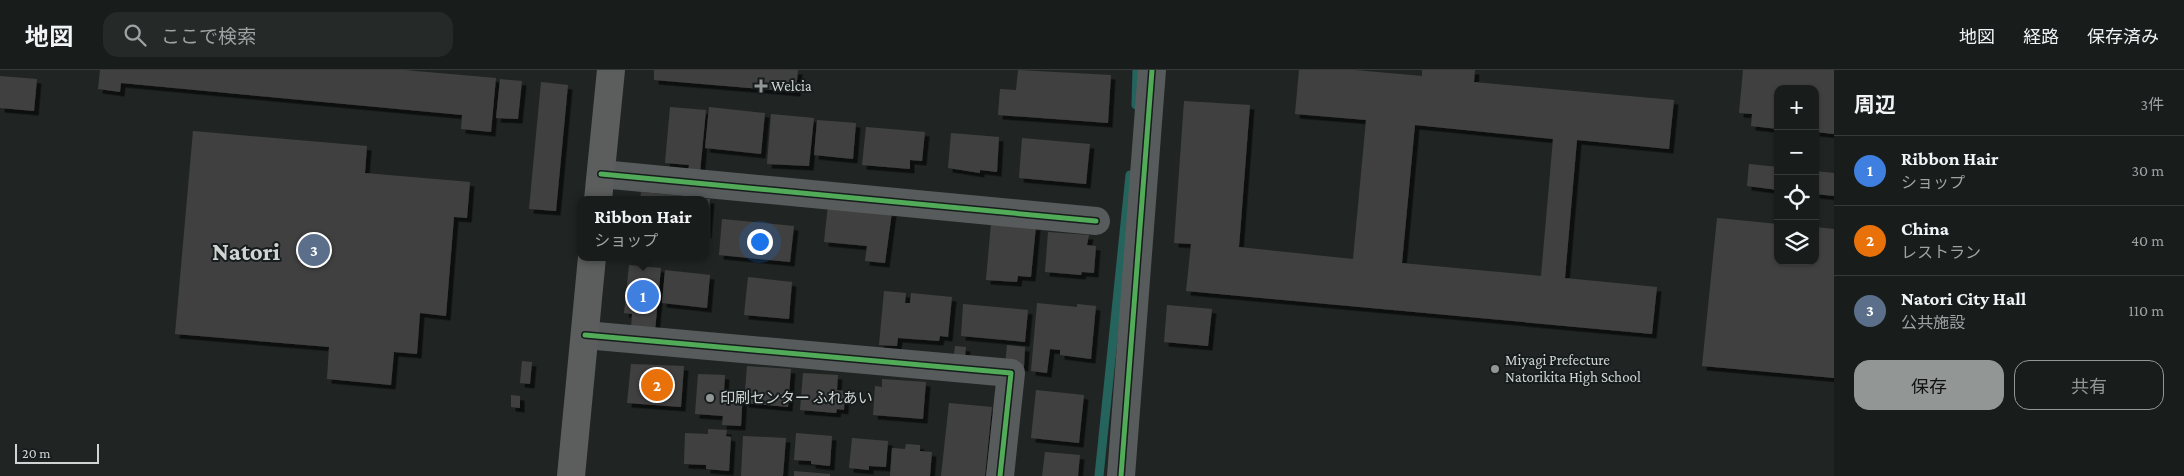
<!DOCTYPE html>
<html lang="ja">
<meta charset="utf-8">
<style>
:root{--surface:#181c1b;--page:#252928;--text:#f1f3f6;--muted:#9fa1a3;--line:#363a3a;--accent:#929796}
body{margin:0;font-family:"Crimson Pro","Noto Sans JP",serif;background:var(--page);color:var(--text)}
.controls{position:absolute;right:15px;top:15px;display:grid;overflow:hidden;border-radius:10px;box-shadow:0 1px 4px #0004}
.controls button{width:45px;height:45px;display:grid;place-items:center;padding:0;border:0;border-bottom:1px solid var(--line);background:var(--surface);color:var(--text);font:25px sans-serif}
.scale{position:absolute;left:15px;bottom:12px;width:84px;box-sizing:border-box;padding-left:5px;border:2px solid #d0d5d4;border-top:0;font-size:14px;line-height:18px;white-space:nowrap;color:#d0d5d4;-webkit-text-stroke:4px #161d1c;paint-order:stroke}
.you{position:absolute;left:759px;top:171px;width:18px;height:18px;margin:-12px;border:4px solid #fff;border-radius:50%;background:#1a73e8;box-shadow:0 0 0 8px #1a73e833}
.badge{display:grid;place-items:center;width:32px;height:32px;border-radius:50%;background:var(--accent);color:#fff;font-size:16px;font-weight:700}
.pin{position:absolute;translate:-50% -50%;border:2px solid #fff;box-shadow:0 1px 5px #0006}
.popup{position:absolute;left:577px;top:126px;width:132px;height:65px;box-sizing:border-box;display:grid;place-content:center;border-radius:10px;background:var(--surface);filter:drop-shadow(0 1px 4px #0005);font-size:16px;white-space:nowrap;color:var(--muted)}
.popup b{font-size:19px;color:var(--text)}
.popup::after{content:'';position:absolute;left:50%;top:100%;margin-left:-10px;border:10px solid transparent;border-top-color:var(--surface)}
.list{margin:0;padding:0;list-style:none}
h2{display:flex;justify-content:space-between;align-items:center;height:65px;margin:0;padding:0 20px;font-size:21px}
h2 small{font-size:16px;font-weight:400;color:var(--muted)}
.list li{display:grid;grid-template-columns:32px 1fr auto;gap:15px;align-items:center;box-sizing:border-box;height:70px;padding:0 20px;border-top:1px solid var(--line)}
.list b{display:block;font-size:19px;white-space:nowrap}
.list p{margin:0;font-size:16px;white-space:nowrap;color:var(--muted)}
.list em{font-size:16px;font-style:normal;color:var(--muted)}
.actions{display:flex;gap:10px;padding:15px 20px}
.actions a{flex:1;padding:11px 0;border:1px solid var(--accent);border-radius:15px;text-align:center;font-size:18px;color:var(--accent)}
.actions .main{background:var(--accent);color:#111}
.icon{flex:none;width:28px;height:28px;fill:none;stroke:currentColor;stroke-width:2;stroke-linecap:round;stroke-linejoin:round}
.map{position:relative;flex:none;width:1834px;height:406px;overflow:hidden}
header{display:flex;align-items:center;gap:30px;box-sizing:border-box;height:70px;padding:0 25px;background:var(--surface);border-bottom:1px solid var(--line)}
header strong{font-size:24px}
nav{display:flex;gap:28px;margin-inline-start:auto;font-size:18px}
.search{width:350px;height:45px;background:var(--page);display:flex;align-items:center;gap:12px;box-sizing:border-box;padding:0 18px;border-radius:15px;color:var(--muted);font-size:19px}
main{display:flex}
aside{flex:1;background:var(--surface)}
.map>svg:first-child{display:block}
</style>
<header>
<strong>地図</strong>
<div class="search"><svg class="icon" aria-label="search" viewBox="0 0 24 24"><circle cx="10" cy="10" r="6"/><path d="M15 15l6 6"/></svg>ここで検索</div>
<nav><a>地図</a><a>経路</a><a>保存済み</a></nav>
</header>
<main>
<div class="map">
<svg width="1834" height="406" viewBox="0 0 1834 406">
<defs>
<filter id="shadow"><feDropShadow dx="4.5" dy="4.5" stdDeviation="0" flood-color="#0009"/></filter>
</defs>
<rect width="100%" height="100%" fill="#202524"/>
<g fill="none" stroke-linecap="round" stroke-linejoin="round">
<g stroke="#25645d" stroke-width="9">
<path d="M1136,35l1,-35"/>
<path d="M1099,406l31,-301"/>
</g>
</g>
<g fill="#40413f" fill-rule="evenodd" filter="url(#shadow)">
<path d="M100,0h304l92,8 -5,54 -30,-3 1,-14 -341,-32 -1,9 -22,-3z"/>
<path d="M654,0h144l-2,22 -142,-12z"/>
<path d="M1018,0l93,5 -3,48 -110,-8 2,-26 16,1z"/>
<path d="M1299,0h56l67,6v-6h53l-1,12 200,18 -5,49 -92,-9 -12,138 92,9 -5,47 -466,-43 5,-47 -17,-1 10,-142 66,4 -11,142 114,12 13,-139 -71,-6zM1415,55l138,14 -12,137 -139,-13z"/>
<path d="M1743,0h91v64l-19,-2v-43h-37v40l-27,-3 1,-12 -13,-1z"/>
<path d="M0,6l37,3 -3,32 -34,-3z"/>
<path d="M500,9l22,2 -4,38 -22,-1z"/>
<path d="M541,12l27,3 -12,126 -27,-2z"/>
<path d="M670,37l36,3 -6,63 -12,-1 1,-7 -24,-2z"/>
<path d="M709,37l56,6 -4,41 -56,-6z"/>
<path d="M771,44l43,4 -5,48 -42,-2z"/>
<path d="M817,50l39,3 -3,36 -39,-4z"/>
<path d="M866,57l59,5 -3,29 -12,-1v9l-48,-4z"/>
<path d="M193,61l174,15 -2,27 105,9 -3,36 -13,-1 -8,99 -26,-3 -3,41 -23,-2 -3,33 -64,-6 2,-32 -154,-13z"/>
<path d="M951,63l48,4 -2,35 -17,-2v3l-32,-5z"/>
<path d="M1022,68l68,6 -4,40 -67,-6z"/>
<path d="M1749,94l29,3v23l-31,-4z"/>
<path d="M1815,101l19,2v23l-19,-2z"/>
<path d="M641,122l61,6v2h-62z"/>
<path d="M706,129h4l-3,35h-1z"/>
<path d="M828,135l64,7 -7,51 -20,-2 2,-15 -43,-4z"/>
<path d="M1717,148l61,6v37h37v-34l19,2v149l-132,-12z"/>
<path d="M722,149l72,7 -4,36 -71,-7z"/>
<path d="M991,153l45,3 -5,51 -13,-1 -1,6 -31,-2z"/>
<path d="M1048,162l41,3 -2,10 9,1 -2,27 -12,-1 -1,3 -36,-3z"/>
<path d="M629,195l32,3 -6,63 -24,-3 1,-14 -8,-1z"/>
<path d="M665,200l45,5 -3,33 -45,-5z"/>
<path d="M748,207l44,5 -3,37 -45,-4z"/>
<path d="M884,221l22,2 -1,10h5l1,-10 41,4 -4,40 -8,-1 -1,5 -41,-3 -1,8 -18,-1z"/>
<path d="M1037,233l40,4v-3l19,2 -5,53 -31,-4v-5l-10,-1 -3,24 -16,-2z"/>
<path d="M963,234l65,6 -3,32 -64,-6z"/>
<path d="M1167,235l45,4 -4,37 -44,-4z"/>
<path d="M1007,275l18,2 -1,20 -19,-2z"/>
<path d="M955,276l11,1 -2,17 -11,-1z"/>
<path d="M522,291l10,1 -2,22 -10,-1z"/>
<path d="M631,294l53,2 -3,41 -54,-4z"/>
<path d="M747,296l44,3 -3,38 -44,-4z"/>
<path d="M803,303l35,2 -1,15 8,1 -1,19 -7,-1 -1,4 -36,-3z"/>
<path d="M698,304l27,1 -1,16 19,1 -2,34 -19,-1 1,-9 -28,-2z"/>
<path d="M882,309l44,3 -3,37 -50,-4 2,-29 7,1z"/>
<path d="M1036,320l48,5 -5,48 -48,-5z"/>
<path d="M511,325l9,1v12l-9,-1z"/>
<path d="M949,333l43,4 -7,69h-44z"/>
<path d="M708,359l19,1 -1,6 5,1 -2,34 -23,-2v-4l-22,-1 1,-31 23,1z"/>
<path d="M796,363l36,3 -2,30 -19,-2v-3l-17,-1z"/>
<path d="M743,366l43,2 -3,38h-42z"/>
<path d="M852,368l36,3 -2,26 -17,-1v4l-20,-2z"/>
<path d="M906,374l14,1v6l12,1 -2,24h-40l2,-28 13,1z"/>
<path d="M1045,382l35,3 -2,21h-36z"/>
<path d="M794,401l36,3v2h-36z"/>
</g>
<g fill="none" stroke-linecap="round" stroke-linejoin="round">
<g stroke="#585b5b" stroke-width="28">
<path d="M601,104l495,47"/>
<path d="M585,265l426,38 -11,103"/>
<path d="M1121,406l31,-406"/>
</g>
<g stroke="#5c5d5d" stroke-width="28">
<path d="M598,130l13,-130"/>
<path d="M571,406l21,-219"/>
</g>
<g stroke="#161d1c" stroke-width="8">
<g id="cycleway">
<path d="M601,104l495,47"/>
<path d="M585,265l426,38 -11,103"/>
<path d="M1121,406l31,-406"/>
</g>
</g>
<use href="#cycleway" stroke="#51ab58" stroke-width="5"/>
</g>
<g fill="#929796" stroke="#161d1c" stroke-width="2">
<path d="M758.5 8.5h5v5h5v5h-5v5h-5v-5h-5v-5h5z"/>
<circle cx="1495" cy="299" r="5"/>
<circle cx="710" cy="328" r="5"/>
</g>
<g text-anchor="middle" stroke-width="4" stroke-linejoin="round" paint-order="stroke">
<g font-size="15" fill="#d0d5d4" stroke="#161d1c" text-anchor="start">
<text x="771" y="21">Welcia</text>
<text x="1505" y="295">Miyagi Prefecture<tspan x="1505" dy="17">Natorikita High School</tspan></text>
<text x="720" y="333">印刷センター ふれあい</text>
</g>
<g font-size="25" font-weight="bold" fill="#d0d5d4" stroke="#161d1c">
<text x="246" y="190">Natori</text>
</g>
</g>
</svg>
<div class="controls">
<button>+</button>
<button>−</button>
<button><svg class="icon" aria-label="locate" viewBox="0 0 24 24"><circle cx="12" cy="12" r="6"/><path d="M12 2v4M12 18v4M2 12h4M18 12h4"/></svg></button>
<button><svg class="icon" aria-label="layers" viewBox="0 0 24 24"><path d="M12 4l9 5-9 5-9-5zM3 14l9 5 9-5"/></svg></button>
</div>
<div class="scale">20 m</div>
<div class="you"></div>
<div class="pin badge" style="left:643px;top:226px;background:#3f7fe0">1</div>
<div class="popup"><b>Ribbon Hair</b>ショップ</div>
<div class="pin badge" style="left:657px;top:315px;background:#e8710a">2</div>
<div class="pin badge" style="left:314px;top:180px;background:#5c6f8a">3</div>
</div>
<aside>
<h2>周辺<small>3件</small></h2>
<ul class="list">
<li><span class="badge" style="background:#3f7fe0">1</span><div><b>Ribbon Hair</b><p>ショップ</p></div><em>30 m</em></li>
<li><span class="badge" style="background:#e8710a">2</span><div><b>China</b><p>レストラン</p></div><em>40 m</em></li>
<li><span class="badge" style="background:#5c6f8a">3</span><div><b>Natori City Hall</b><p>公共施設</p></div><em>110 m</em></li>
</ul>
<div class="actions"><a class="main">保存</a><a>共有</a></div>
</aside>
</main>
